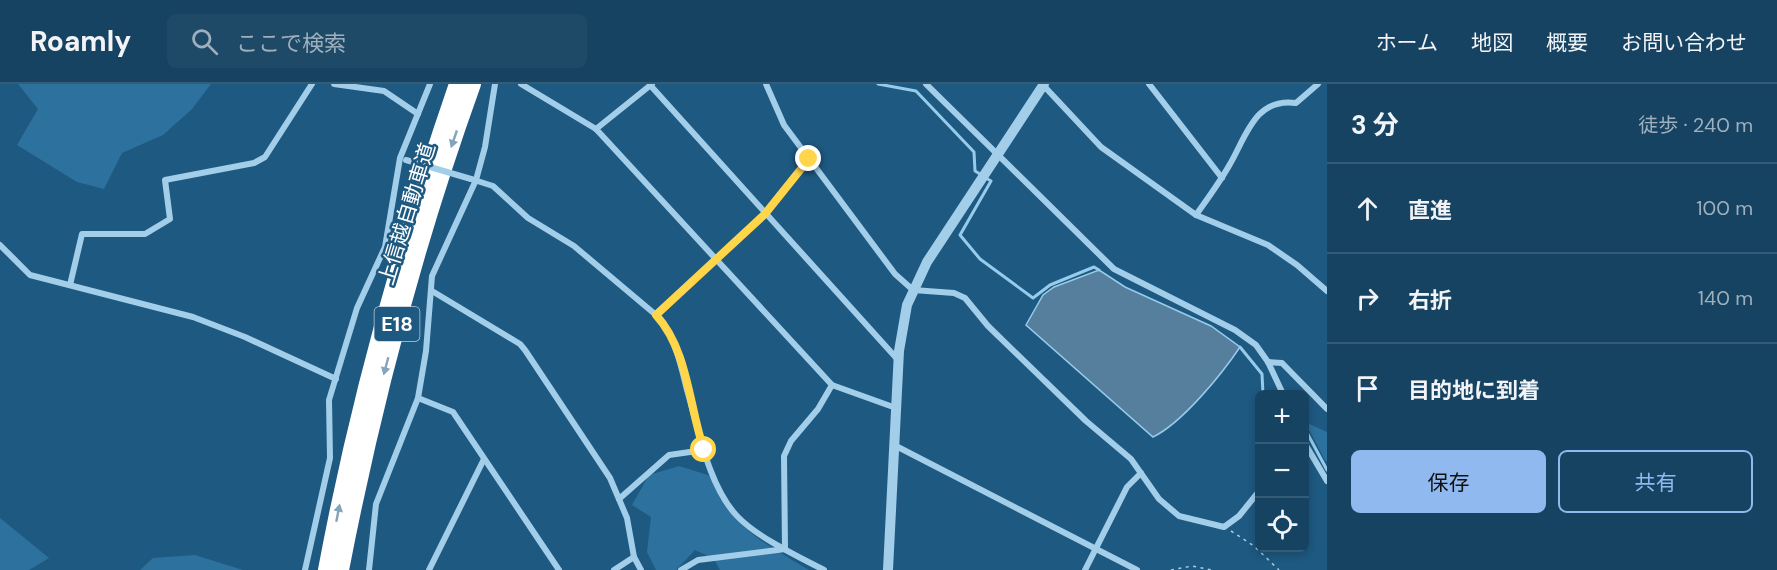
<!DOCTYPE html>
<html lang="ja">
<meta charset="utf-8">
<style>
:root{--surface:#164361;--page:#1f4a67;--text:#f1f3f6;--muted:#9eb0bd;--line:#355c76;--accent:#90b9f0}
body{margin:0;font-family:"DM Sans","Noto Sans JP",sans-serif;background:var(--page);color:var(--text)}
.controls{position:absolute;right:18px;bottom:18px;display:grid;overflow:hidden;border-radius:9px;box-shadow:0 3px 9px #0003}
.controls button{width:54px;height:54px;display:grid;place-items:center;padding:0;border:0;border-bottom:2px solid var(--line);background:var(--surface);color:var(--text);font:30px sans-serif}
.stop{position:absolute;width:18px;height:18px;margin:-14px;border:4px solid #ffd54a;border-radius:50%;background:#fff}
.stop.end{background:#ffd54a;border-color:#fff;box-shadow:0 2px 6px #0008}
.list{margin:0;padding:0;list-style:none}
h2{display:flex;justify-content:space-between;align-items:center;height:78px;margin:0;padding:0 24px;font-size:26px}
h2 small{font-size:20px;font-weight:400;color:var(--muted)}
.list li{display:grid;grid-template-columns:39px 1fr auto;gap:18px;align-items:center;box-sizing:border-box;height:90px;padding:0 24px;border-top:2px solid var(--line)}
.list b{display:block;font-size:22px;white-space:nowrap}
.list em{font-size:20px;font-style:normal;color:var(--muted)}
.actions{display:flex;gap:12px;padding:18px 24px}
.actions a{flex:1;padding:14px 0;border:2px solid var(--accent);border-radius:9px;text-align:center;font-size:21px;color:var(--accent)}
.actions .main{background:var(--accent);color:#111}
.icon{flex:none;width:33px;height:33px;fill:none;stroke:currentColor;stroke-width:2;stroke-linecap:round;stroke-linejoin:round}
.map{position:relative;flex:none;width:1327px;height:486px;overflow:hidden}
header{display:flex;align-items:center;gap:36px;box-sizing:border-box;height:84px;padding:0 30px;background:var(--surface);border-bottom:2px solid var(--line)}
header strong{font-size:28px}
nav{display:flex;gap:33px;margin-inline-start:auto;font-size:21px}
.search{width:420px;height:54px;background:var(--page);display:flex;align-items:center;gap:15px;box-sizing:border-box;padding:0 21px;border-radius:9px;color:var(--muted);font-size:22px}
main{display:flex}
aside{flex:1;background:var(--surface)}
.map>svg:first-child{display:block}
</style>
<header>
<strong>Roamly</strong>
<div class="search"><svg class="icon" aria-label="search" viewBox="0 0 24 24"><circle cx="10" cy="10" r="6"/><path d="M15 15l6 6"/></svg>ここで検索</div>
<nav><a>ホーム</a><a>地図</a><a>概要</a><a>お問い合わせ</a></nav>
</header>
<main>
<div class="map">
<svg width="1327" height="486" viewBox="0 0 1327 486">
<rect width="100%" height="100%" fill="#1e5981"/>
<g fill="#2d729e">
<path d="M18,0h193l-19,25 -29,26 -41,18 -18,36 -27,-7 -60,-37 21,-36z"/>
<path d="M1305,338l22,10v30l-2,-2z"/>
<path d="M679,382l32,10c13,48 58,70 98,94h-89l-6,-11 -19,-9 -19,20h-20l-9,-18 4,-35 -19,-12 17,-30z"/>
<path d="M0,434l49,40 -20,12h-29z"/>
<path d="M195,471l48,15h-103l13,-12z"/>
</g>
<path fill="#557f9c" stroke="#97cbeb" stroke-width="1.5" d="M1099,186l26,17 86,39 29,21c-18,27 -58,76 -87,90l-127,-112 17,-30 11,-8z"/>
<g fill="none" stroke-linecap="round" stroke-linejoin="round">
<g stroke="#97cbeb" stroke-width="3">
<path d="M878,0l38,7 58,61 1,19 5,3"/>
<path d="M986,94l5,3 -31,54 20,24 53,39 17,-13 44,-18 5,3"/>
<path d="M1240,263l22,27 1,20"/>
<path d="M1305,345l22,41"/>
</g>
<g stroke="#a3cee9" stroke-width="1.5" stroke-dasharray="3 4.5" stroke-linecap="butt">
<path d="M1231,447l23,15 25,24"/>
<path d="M1171,486l21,-4 20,4"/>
</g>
<g stroke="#a3cee9" stroke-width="6">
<path d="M334,0l50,7 34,23"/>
<path d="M521,0l75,45 236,256 64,23"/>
<path d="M766,0l18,41 111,149 18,16 41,3 11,5 23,28 98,95 45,38 28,40 20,17 45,11 15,-11 21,-26"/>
<path d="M926,0l188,185 121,61 21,15 12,17 15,32"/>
<path d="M1149,0l73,94"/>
<path d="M650,1l249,276"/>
<path d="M1043,1l58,62 95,68 72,30 29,20 30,26"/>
<path d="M596,45l56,-45"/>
<path d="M471,95l22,7 35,32 46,28 82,69c19,21 24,47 31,75 11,38 22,98 51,127 19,20 61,40 86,53"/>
<path d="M1196,131c12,-17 24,-33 34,-51 16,-27 25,-67 66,-61l22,-19"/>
<path d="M0,161l30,30 163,42 52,20 91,42"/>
<path d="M70,201l12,-51h63l25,-15 -5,-39 89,-17 11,-6 47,-73"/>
<path d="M432,207l88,53 5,6 85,128 17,40 7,39 7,13"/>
<path d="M656,231l109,-101 44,-55"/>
<path d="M1268,278l14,1 45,46"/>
<path d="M418,314l35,14 106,158"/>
<path d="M1304,358l23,39"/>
<path d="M894,361l243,125"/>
<path d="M619,415l50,-44 35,-5"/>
<path d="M305,486l25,-112 -1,-58 28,-92 28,-61 15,-89 30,-74"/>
<path d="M369,486l7,-66 42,-106 8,-47 6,-75 44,-96 9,-33 10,-63"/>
<path d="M429,486l55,-111"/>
<path d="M614,486l20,-13"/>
<path d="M681,486l17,-10 87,-11 -1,-93 7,-15 27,-32 14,-24"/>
<path d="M1085,486l42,-83 14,-14"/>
</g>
<path stroke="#a3cee9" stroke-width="10" d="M888,486l11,-219 8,-46 20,-43 117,-178"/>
<g stroke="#fff" stroke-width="16">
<path d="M326,486c31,-166 76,-327 131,-486"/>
<path d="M341,486c32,-165 75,-328 132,-486"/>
</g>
<path stroke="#a3cee9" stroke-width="6" d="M406,76l65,19"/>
</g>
<defs><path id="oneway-solid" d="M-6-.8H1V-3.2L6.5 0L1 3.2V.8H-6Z" transform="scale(1.5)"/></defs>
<g fill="#83a4ba">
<use href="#oneway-solid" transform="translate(454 55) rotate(109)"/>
<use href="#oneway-solid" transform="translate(386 282) rotate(105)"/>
<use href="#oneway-solid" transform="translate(338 429) rotate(-79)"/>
</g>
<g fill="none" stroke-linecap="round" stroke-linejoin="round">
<path stroke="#ffd54a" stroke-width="8" d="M704,366c-15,-44 -16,-100 -48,-135l109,-101 44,-55"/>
</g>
<g text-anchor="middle" stroke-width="5" stroke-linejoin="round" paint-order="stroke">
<rect fill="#1e5981" stroke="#bccdd9" stroke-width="1.5" x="374.5" y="223" width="45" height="34" rx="4.5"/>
<g font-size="20" font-weight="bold" fill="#fff">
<text x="397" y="247">E18</text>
</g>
<g font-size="21" fill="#fff" stroke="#1e5981">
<text transform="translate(407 130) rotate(-73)" y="7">上信越自動車道</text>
</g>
</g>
</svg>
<div class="controls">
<button>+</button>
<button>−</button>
<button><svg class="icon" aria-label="locate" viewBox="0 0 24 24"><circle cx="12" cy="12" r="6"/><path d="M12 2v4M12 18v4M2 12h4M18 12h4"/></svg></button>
</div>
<div class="stop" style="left:704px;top:366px"></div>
<div class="stop end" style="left:809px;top:75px"></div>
</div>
<aside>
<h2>3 分<small>徒歩 · 240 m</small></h2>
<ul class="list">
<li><svg class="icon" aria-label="ahead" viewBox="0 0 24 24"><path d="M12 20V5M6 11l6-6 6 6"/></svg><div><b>直進</b></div><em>100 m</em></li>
<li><svg class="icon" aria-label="right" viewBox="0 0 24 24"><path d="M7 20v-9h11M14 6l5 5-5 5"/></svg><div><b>右折</b></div><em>140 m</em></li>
<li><svg class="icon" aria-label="arrive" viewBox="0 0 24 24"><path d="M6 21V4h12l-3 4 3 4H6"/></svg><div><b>目的地に到着</b></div></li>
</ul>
<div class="actions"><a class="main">保存</a><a>共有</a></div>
</aside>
</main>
